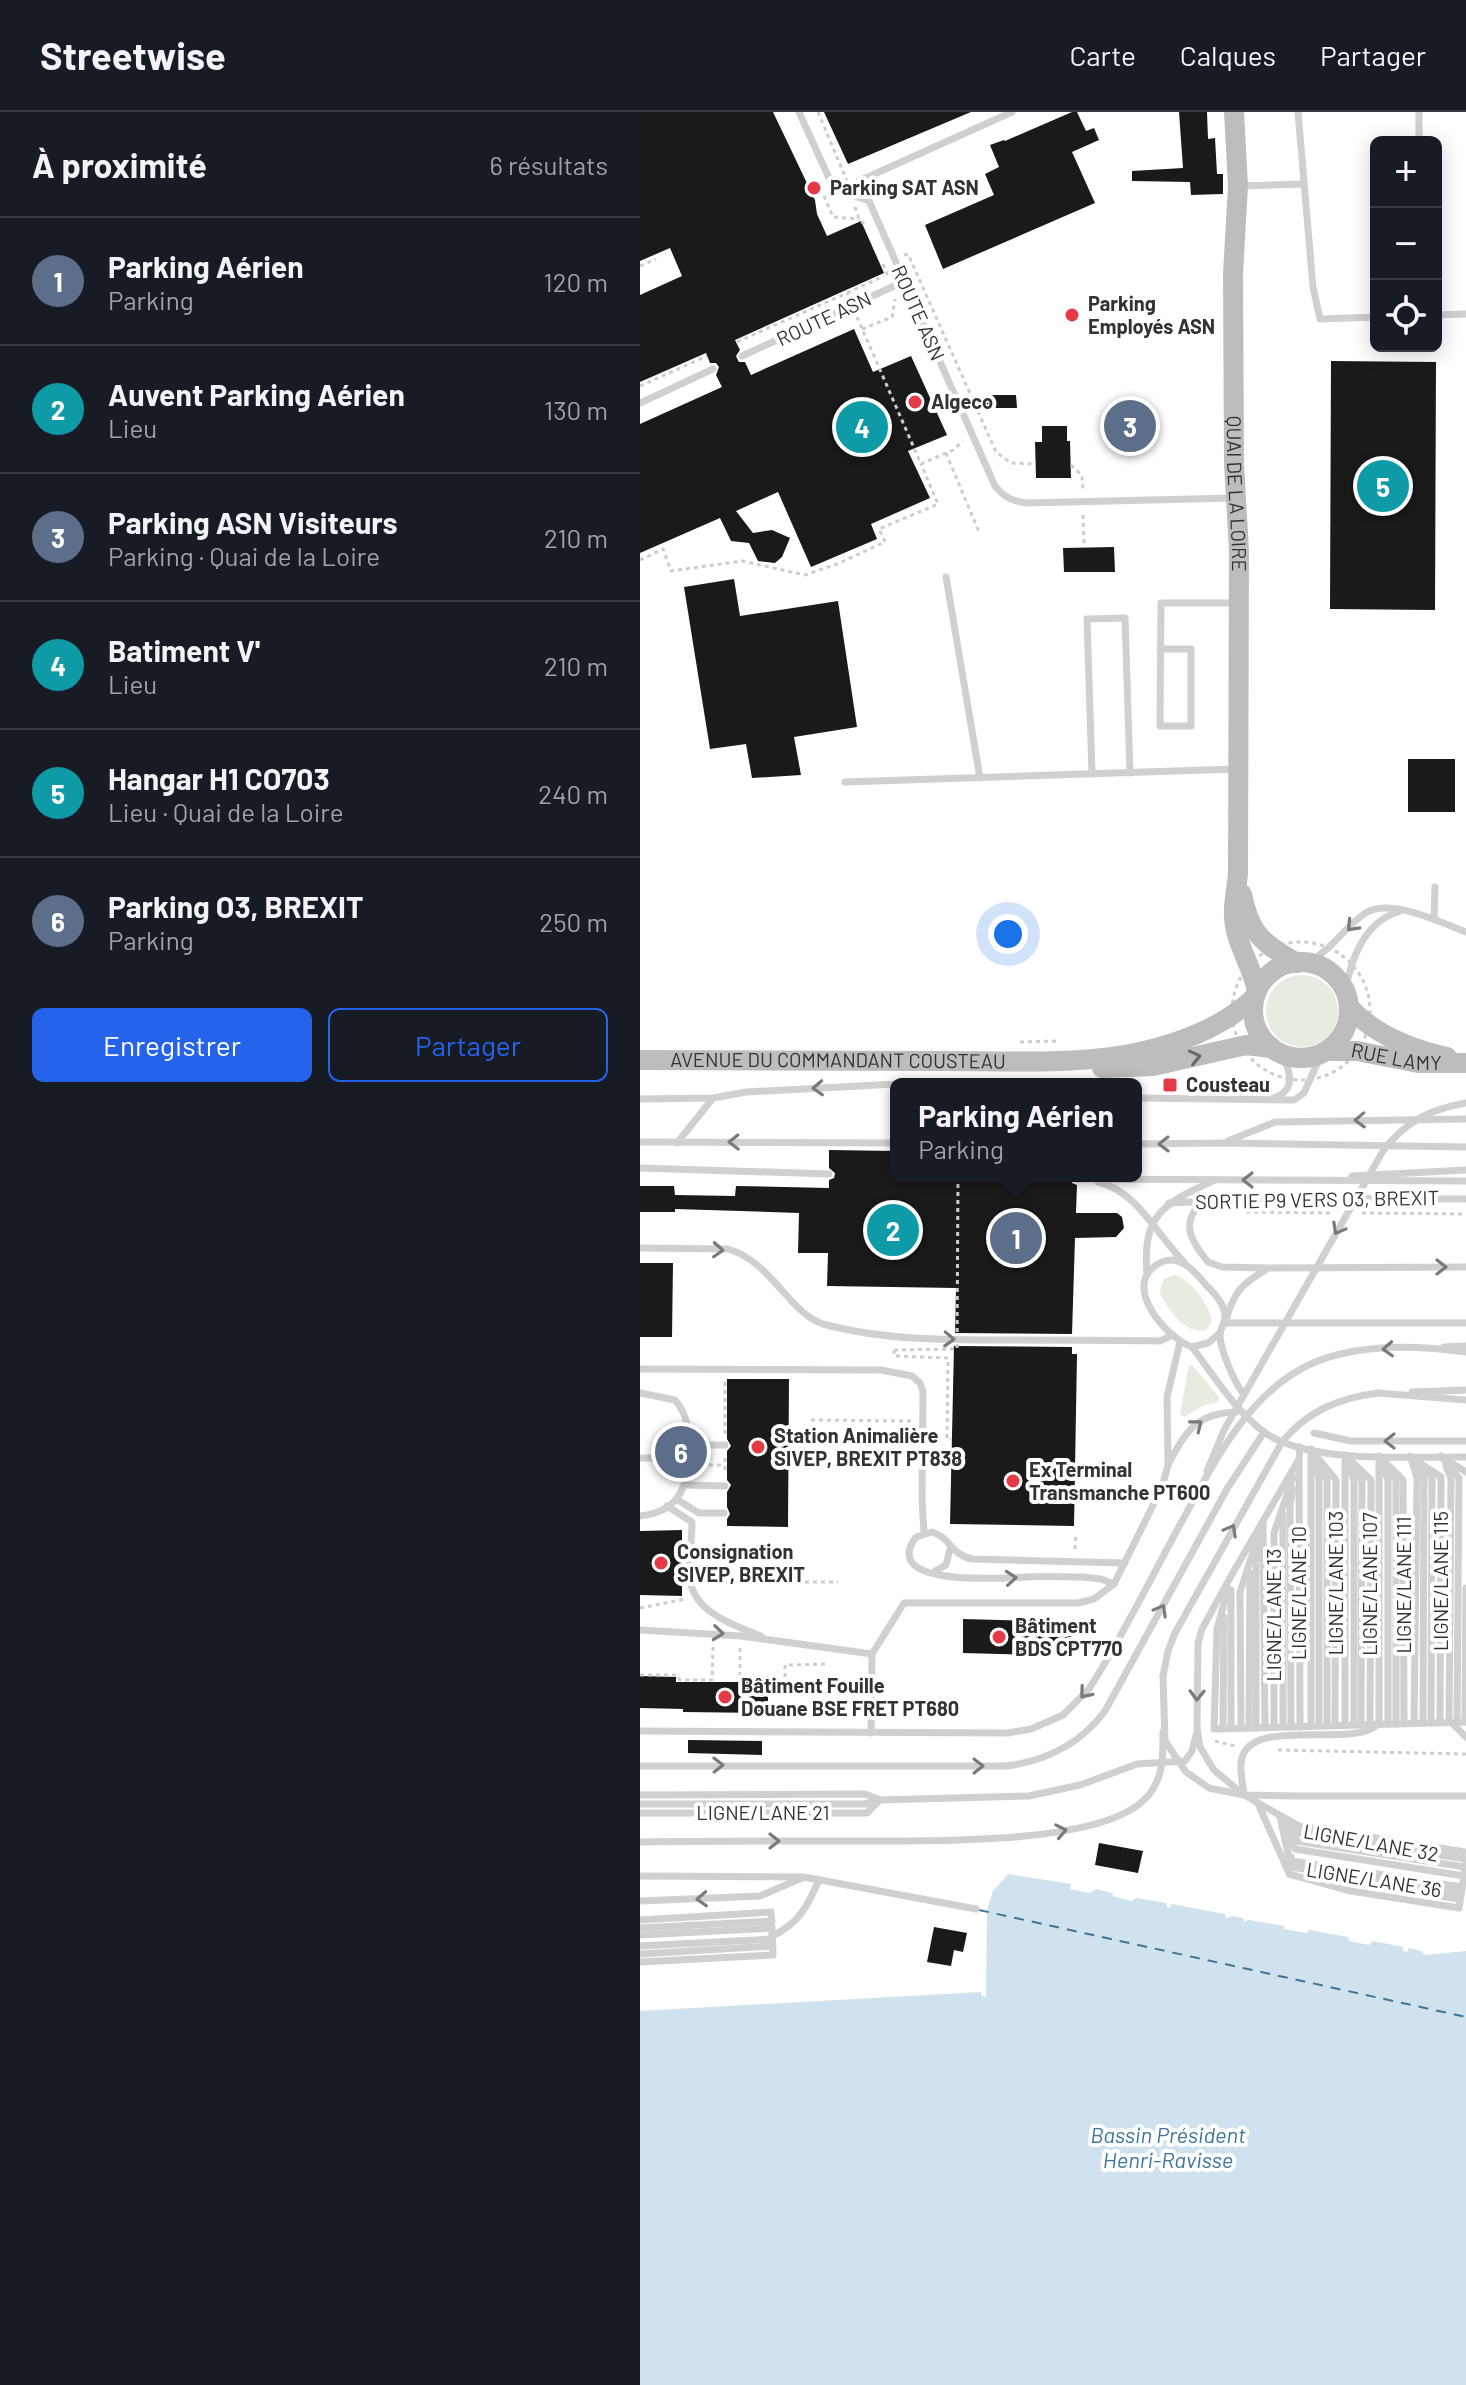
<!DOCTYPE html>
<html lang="fr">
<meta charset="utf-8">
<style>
:root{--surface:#171b24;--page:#242831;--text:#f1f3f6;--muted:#9ea1a6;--line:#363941;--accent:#2563eb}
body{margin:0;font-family:Barlow,sans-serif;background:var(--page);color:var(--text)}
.controls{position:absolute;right:24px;top:24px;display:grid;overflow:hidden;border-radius:12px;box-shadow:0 4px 20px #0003}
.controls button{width:72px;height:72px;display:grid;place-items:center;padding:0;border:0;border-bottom:2px solid var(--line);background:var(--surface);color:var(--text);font:40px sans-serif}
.you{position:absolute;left:368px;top:822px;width:28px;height:28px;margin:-20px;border:6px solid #fff;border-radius:50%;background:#1a73e8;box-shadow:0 0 0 12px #1a73e833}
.badge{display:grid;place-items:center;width:52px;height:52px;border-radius:50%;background:var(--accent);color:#fff;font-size:26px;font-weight:700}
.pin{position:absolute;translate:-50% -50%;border:4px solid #fff;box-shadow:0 2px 8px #0006}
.popup{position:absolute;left:250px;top:966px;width:252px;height:104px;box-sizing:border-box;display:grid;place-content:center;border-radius:12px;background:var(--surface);filter:drop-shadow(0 2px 6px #0005);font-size:26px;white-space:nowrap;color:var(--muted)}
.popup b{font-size:30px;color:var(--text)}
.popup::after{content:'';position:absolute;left:50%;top:100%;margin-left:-16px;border:16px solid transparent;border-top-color:var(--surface)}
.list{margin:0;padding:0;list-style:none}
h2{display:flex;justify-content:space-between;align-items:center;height:104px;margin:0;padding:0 32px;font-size:34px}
h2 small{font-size:26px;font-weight:400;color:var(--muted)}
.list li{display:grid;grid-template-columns:52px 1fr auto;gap:24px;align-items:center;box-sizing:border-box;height:128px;padding:0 32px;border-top:2px solid var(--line)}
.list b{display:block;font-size:30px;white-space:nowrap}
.list p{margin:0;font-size:26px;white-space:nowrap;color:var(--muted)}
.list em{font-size:26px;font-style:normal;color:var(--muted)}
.actions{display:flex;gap:16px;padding:24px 32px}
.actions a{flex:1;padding:18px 0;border:2px solid var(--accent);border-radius:12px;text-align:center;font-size:28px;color:var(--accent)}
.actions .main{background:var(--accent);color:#fff}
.icon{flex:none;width:44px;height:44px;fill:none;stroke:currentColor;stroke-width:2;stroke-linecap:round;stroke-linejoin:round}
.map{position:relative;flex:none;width:826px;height:2273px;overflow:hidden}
header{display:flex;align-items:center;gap:48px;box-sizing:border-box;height:112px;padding:0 40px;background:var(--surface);border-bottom:2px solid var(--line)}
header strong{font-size:38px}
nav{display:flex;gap:44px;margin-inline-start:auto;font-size:28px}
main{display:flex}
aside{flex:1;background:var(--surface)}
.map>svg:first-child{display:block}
</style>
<header>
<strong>Streetwise</strong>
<nav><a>Carte</a><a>Calques</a><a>Partager</a></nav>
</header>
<main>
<aside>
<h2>À proximité<small>6 résultats</small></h2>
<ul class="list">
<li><span class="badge" style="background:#5c6f8a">1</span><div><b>Parking Aérien</b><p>Parking</p></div><em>120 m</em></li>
<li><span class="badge" style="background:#0f9aa8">2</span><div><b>Auvent Parking Aérien</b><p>Lieu</p></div><em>130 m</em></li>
<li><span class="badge" style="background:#5c6f8a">3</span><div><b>Parking ASN Visiteurs</b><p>Parking · Quai de la Loire</p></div><em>210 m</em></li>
<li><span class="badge" style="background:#0f9aa8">4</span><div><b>Batiment V'</b><p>Lieu</p></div><em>210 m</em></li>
<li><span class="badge" style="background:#0f9aa8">5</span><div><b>Hangar H1 CO703</b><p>Lieu · Quai de la Loire</p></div><em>240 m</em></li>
<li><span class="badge" style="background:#5c6f8a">6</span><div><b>Parking O3, BREXIT</b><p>Parking</p></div><em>250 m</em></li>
</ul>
<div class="actions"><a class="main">Enregistrer</a><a>Partager</a></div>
</aside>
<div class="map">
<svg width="826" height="2273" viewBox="0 0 826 2273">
<rect width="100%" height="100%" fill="#fff"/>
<g fill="#e6ecdf">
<circle cx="662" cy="899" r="36"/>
<path d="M535,1163c17,6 35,30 37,47l-6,8c-21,5 -35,-18 -45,-34l-1,-6 4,-11z"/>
<path d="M549,1253h3l27,32 -1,5 -14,3 -20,12 -4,-3z"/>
</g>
<path fill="#cfe2ee" d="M368,1762l63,10 -1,5 20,4 6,-4 17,4 -1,3 20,5 4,-3 30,5 1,4 3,1 2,-4 53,10 1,5 6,-3 11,2 1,4 5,-2 35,6v3l23,4 2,-3 39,7 1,4 20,4 4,-4 30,6v4l4,1 2,-4 12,3 4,4 41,-4v434h-826v-374l341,-19 1,4 4,1 1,-87 6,-19z"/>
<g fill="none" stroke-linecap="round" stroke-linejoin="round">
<path stroke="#3f7597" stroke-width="2" stroke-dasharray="10 8" stroke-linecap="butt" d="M339,1798l487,107"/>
</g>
<g fill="#1a1a1a">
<path d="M0,0h133l42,88 2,14 10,22 34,-15 23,52 -149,67 5,10 -4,6 3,6h6l6,13 103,-46 19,43 38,-16 36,79 -39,16 22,47 -59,26 6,15 -66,28 -33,-75 -42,19 17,22 19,-3 18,8 -8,19 -7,6 -17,-2 -9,-18 -18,-2 -11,-23 -80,35v-129l82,-37 -6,-12 3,-8 -3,-4h-6l-4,-10 -66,29v-87l42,-19 -12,-28 -30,13z"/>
<path d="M184,0h147l-123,52z"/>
<path d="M432,0h5l9,19 8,-3 5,12 -27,12 23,51 -152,66 -18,-44 69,-30 -9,-21 14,-7 -9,-22 14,-5 1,1z"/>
<path d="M539,0h28l1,27 7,-1 2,36h6v20l-32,1 -1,-13 -58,-1v-10l51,-3z"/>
<path d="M691,249l105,1 -1,248 -105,-1z"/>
<path d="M346,283h30l1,13h-32z"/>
<path d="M402,314h25v15h3l1,37h-35l-1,-36h7z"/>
<path d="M474,435l1,25h-51l-1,-24z"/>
<path d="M94,467l6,37 98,-15 19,126 -63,10 7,38 -49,3 -6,-34 -36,5 -26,-162z"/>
<rect x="768" y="647" width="47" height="53"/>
<path d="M189,1038l67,1v25h175l1,7 5,2 -1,28h41l5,4 2,11 -8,9 -41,1 -3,96 -117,-1 1,-45 -129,-2 1,-33h-30l1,-40 -124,-4v3h-35v-26h34l1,9 60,1 1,-10 93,2v-8l5,-2 1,-5 -6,-5z"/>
<path d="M0,1151h33l-1,74h-32z"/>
<path d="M314,1234l118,1v7h5l-3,172 -124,-2z"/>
<path d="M87,1267h62l-1,148 -61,-1v-7l3,-5 -3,-7v-15l4,-7 -4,-5v-29l4,-5 -4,-7z"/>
<path d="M42,1418v66l-42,-1v-64z"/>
<path d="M323,1507l74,2 -1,12 38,1 -1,19 -37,-1v3l-73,-2z"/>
<path d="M0,1564l36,1v5h92v31l-85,-1v-3l-43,-1z"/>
<path d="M48,1628l74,1v14l-74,-2z"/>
<path d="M459,1731l44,8 -5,22 -43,-8z"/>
<path d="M294,1815l33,6 -4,19 -9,-2 -3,16 -24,-4z"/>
</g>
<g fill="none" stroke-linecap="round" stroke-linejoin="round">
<g stroke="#cdcdcd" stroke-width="3" stroke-dasharray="4 4" stroke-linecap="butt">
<path d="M178,0l29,69"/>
<path d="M184,84l9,21 26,2"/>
<path d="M215,95l4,12 5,5"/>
<path d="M264,143l4,-1 88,198 15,11 25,1"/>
<path d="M243,152l4,10 -3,4"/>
<path d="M0,154l16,-7"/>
<path d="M207,181l37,-17"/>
<path d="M217,205l64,147 32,-14 10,-9"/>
<path d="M222,217l30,-12 3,-18"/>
<path d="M97,230l110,-49 1,2"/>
<path d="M0,274l67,-30"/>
<path d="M306,341l33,79"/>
<path d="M431,353l11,11 1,15"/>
<path d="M443,403l1,28"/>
<path d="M0,448l23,-11 8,22 71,-10 63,14 32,-11 48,-22 -6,-13 59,-25 -17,-40"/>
<circle cx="661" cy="899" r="69"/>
<path d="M380,930l37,-1"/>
<path d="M311,968l18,3 98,1"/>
<path d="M606,1100l88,1"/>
<path d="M722,1101l104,1"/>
<path d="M254,1238v6l54,2 -1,81h4"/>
<path d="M85,1270v52"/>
<path d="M171,1308l100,1"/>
<path d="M85,1346v16"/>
<path d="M61,1353h24"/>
<path d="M435,1437l1,-16"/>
<path d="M61,1470h137"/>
<path d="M0,1496l45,-9"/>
<path d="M100,1536v30h30v10h15v-23l44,-1"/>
<path d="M0,1563h37l3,5h32l1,-33"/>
<path d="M575,1629l20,5"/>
<path d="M638,1638l188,4"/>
</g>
<g stroke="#d0d0d0" stroke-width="7">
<path d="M159,0l35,77 35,12 126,285c9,11 17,15 31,17l207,-5"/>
<path d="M658,0l15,175 7,32 56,-2"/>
<path d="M779,0v30"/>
<path d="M601,74l62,-2"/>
<path d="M229,89l-10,-20 153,-69"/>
<path d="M796,203l30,-1"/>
<path d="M102,244l163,-75"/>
<path d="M0,291l73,-34"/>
<path d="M306,465l34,201"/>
<path d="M520,537h31v77h-31l1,-123h75"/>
<path d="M452,662l-5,-155 38,-1 5,155"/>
<path d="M205,670l390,-13"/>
<path d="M794,807l1,-32"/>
<path d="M667,851c27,-15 35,-33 57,-49 24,-18 78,9 102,18"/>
<path d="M705,880c6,-32 18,-69 53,-80"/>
<path d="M265,972h6"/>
<path d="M496,986l158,2 10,-7 18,-40"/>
<path d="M634,986c22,-8 17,-26 8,-43"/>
<path d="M0,987l73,-1 33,-6 150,-8"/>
<path d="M588,1029l47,-19 191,-3"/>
<path d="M0,1030l256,1"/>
<path d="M37,1031l36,-45"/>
<path d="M496,1032l88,-1 242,4"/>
<path d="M0,1056l189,6"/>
<path d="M712,1064l114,-6"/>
<path d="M437,1067l389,2"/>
<path d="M458,1070c39,9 59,53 86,80"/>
<path d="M563,1089c-23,21 -13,39 5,61l14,5 45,1"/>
<path d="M529,1091l102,-5 195,1"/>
<path d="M0,1136l88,1c43,12 62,65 95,75 59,16 123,16 183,16 51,0 102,0 154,1l13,-6"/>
<path d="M826,1155l-197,1c-28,16 -35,23 -44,55h241"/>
<path d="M507,1161c-5,-58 17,-70 66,-92"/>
<path d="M552,1235l16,-4 12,-10"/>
<path d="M804,1235l22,-1"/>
<path d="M0,1257l241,1 31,6 8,7 3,9 -1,108 2,33"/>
<path d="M602,1280c-8,-11 -23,-45 -22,-58 2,-10 7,-14 4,-24 -3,-10 -11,-18 -18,-25 -13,-16 -30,-35 -51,-19 -32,23 13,73 37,81 22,29 43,63 72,85 45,33 148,24 202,25"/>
<path d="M772,1280l54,-2"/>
<path d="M0,1281l35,7c13,15 13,28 13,47 1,37 -6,64 -48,69"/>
<path d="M738,1281l88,7"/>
<path d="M674,1321l37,8h115"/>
<path d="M48,1333h37"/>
<path d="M660,1335l-1,12 -68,117 -29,53 -4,14 -1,85 3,19 14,23 30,25 55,31 167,26"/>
<path d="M672,1339l24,29 -1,246"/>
<path d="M705,1343l26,25 -1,245"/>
<path d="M739,1344l24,24 1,244"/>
<path d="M770,1344l7,22 -3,245"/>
<path d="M801,1344l18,22 -2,244"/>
<path d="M706,1345l8,23v245"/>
<path d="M0,1346h48"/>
<path d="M740,1346l8,22v244"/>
<path d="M772,1346l29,19 -1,246"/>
<path d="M659,1350l1,265"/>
<path d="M810,1350l16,10"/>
<path d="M529,1351c17,-32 28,-50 67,-51"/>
<path d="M675,1351l4,17v246"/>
<path d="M739,1351v261"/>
<path d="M680,1353l7,15v246"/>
<path d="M806,1354l5,12 -2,244"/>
<path d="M778,1356l6,10 -1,245"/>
<path d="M783,1357l9,9 -1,245"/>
<path d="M715,1358l7,10 -1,245"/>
<path d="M749,1359l7,9v244"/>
<path d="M45,1373l40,1"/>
<path d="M36,1387l23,14h25"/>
<path d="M27,1394l25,16c0,16 -5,56 1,69 11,25 45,36 68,45"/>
<path d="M623,1410l2,206"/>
<path d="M295,1459l11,-6 4,-16"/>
<path d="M474,1472l-13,-5 -18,-2c-19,0 -38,-1 -57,0 -21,1 -148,11 -110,-40l16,-5c19,6 18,22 40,27l153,4"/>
<path d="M588,1477l-11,40 -3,100 252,-7"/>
<path d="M591,1478v139"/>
<path d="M0,1518l101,6 131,18"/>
<path d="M523,1564l2,65 21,31 23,16 35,7 53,1h169"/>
<path d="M811,1610l15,15"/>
<path d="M825,1610l1,-134"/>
<path d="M705,1613v-264"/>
<path d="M671,1614v-277"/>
<path d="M634,1615v-194l19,-56"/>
<path d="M643,1615v-212"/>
<path d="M651,1615l-1,-223 3,-15"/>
<path d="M601,1616l-1,-136 18,-55"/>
<path d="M609,1616l1,-155"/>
<path d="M616,1616v-165l4,-21"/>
<path d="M583,1617l1,-112"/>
<path d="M0,1619l368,2 23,-4 32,-14"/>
<path d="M231,1621l1,-79 32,-51h174l16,-4 20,-15 48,-97 6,-22 -1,-68 13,-55"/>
<path d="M0,1654h366c41,-5 74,-22 99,-55l122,-222 37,-57"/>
<path d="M0,1683l225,-1 13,5"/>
<path d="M604,1683c-1,-10 -4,-22 -3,-32 4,-48 107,-15 135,-37"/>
<path d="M0,1692h225l15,-4 149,-4 51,-11 57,-21 48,-3 7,-10 4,-16"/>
<path d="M619,1694l29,65"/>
<path d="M0,1701h227l12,-12"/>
<path d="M640,1705l11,50 170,26"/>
<path d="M648,1711l9,10 169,26"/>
<path d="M646,1718l9,19 169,27"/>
<path d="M652,1723l4,6 169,26"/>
<path d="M0,1730c67,-1 134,-1 201,-1 70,-1 253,7 303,-41 20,-19 19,-43 19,-68"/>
<path d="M651,1745l1,4 170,26"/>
<path d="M649,1762l62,17 108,17 7,-46"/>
<path d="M0,1764l164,1 172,32"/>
<path d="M679,1766l141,21"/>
<path d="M0,1789l120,-5 42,-18"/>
<path d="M0,1808l131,-8 2,43 -133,7"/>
<path d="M0,1816l132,-7"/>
<path d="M0,1823l132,-7"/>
<path d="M132,1824c27,-12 36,-31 47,-56"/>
<path d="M0,1834l132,-7"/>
<path d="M0,1842l133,-8"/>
</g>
<g stroke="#bdbdbd" stroke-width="20">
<path id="s1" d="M594,0l4,74 -5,88 1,190 5,87 -1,323c-2,19 -7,39 -2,57 5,21 17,39 21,60"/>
<path d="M602,782c8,40 20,49 55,69"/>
<circle cx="661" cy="898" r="48"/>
<path d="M709,895c26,28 61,42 98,50"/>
<path id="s2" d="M687,939h30l61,12h48"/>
<path id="s3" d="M0,948c102,0 204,0 306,1 58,0 132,4 189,-8 43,-9 87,-25 120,-56"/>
<path d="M462,956l51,-2 93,-21 25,3"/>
</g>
<path stroke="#cdcdcd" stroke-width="3" stroke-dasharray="4 4" stroke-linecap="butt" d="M254,1238l63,-1 1,-173"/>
<g stroke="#d0d0d0" stroke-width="7">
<path d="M567,1359l17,-41 159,-279c22,-29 47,-42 83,-48"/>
<path d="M523,1564l5,-25 7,-18 107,-191c25,-31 57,-44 96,-49"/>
<path d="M423,1603l26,-26c32,-50 58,-103 86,-155 35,-63 70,-142 140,-172 47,-19 102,-17 151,-10"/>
</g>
</g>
<defs><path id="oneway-chevron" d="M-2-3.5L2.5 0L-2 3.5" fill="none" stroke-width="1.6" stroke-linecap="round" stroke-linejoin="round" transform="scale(2)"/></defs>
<g stroke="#7a7a7a">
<use href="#oneway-chevron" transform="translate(712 814) rotate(133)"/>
<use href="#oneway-chevron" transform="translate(178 976) rotate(177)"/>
<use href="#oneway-chevron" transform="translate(720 1008) rotate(178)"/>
<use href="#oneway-chevron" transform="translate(94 1030) rotate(179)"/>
<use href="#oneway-chevron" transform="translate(524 1032) rotate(179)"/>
<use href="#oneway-chevron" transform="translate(608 1068) rotate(-180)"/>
<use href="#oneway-chevron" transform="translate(698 1117) rotate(119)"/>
<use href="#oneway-chevron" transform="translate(78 1138) rotate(3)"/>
<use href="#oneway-chevron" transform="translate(801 1155)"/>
<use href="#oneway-chevron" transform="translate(309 1227) rotate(2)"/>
<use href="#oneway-chevron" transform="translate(748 1237) rotate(177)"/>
<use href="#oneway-chevron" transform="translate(557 1313) rotate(-38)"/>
<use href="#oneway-chevron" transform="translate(750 1329) rotate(-180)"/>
<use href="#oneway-chevron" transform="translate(591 1418) rotate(-61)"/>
<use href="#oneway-chevron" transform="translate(371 1466) rotate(-5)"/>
<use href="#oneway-chevron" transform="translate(521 1498) rotate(-61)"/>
<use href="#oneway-chevron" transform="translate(78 1521) rotate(6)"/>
<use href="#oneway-chevron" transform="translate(445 1581) rotate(130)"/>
<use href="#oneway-chevron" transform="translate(557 1583) rotate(91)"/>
<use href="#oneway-chevron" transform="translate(78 1653) rotate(-1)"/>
<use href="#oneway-chevron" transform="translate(338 1654)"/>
<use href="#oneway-chevron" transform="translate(421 1719) rotate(-11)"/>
<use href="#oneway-chevron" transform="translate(134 1729)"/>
<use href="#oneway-chevron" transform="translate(62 1787) rotate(177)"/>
</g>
<use stroke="#6a6a6a" href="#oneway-chevron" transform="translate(555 945) rotate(-13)"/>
<g fill="#e63946" stroke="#fff" stroke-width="3">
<circle cx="174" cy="76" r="8"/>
<circle cx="432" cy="203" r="8"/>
<circle cx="275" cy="290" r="8"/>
<rect x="522" y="965" width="16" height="16" rx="4"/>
<circle cx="118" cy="1335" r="8"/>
<circle cx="373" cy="1369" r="8"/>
<circle cx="21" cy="1451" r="8"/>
<circle cx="359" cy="1525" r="8"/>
<circle cx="85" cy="1585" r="8"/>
</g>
<g text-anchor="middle" stroke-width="8" stroke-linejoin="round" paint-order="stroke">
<g font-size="20" font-weight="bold" fill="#333" stroke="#fff" text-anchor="start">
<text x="190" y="83">Parking SAT ASN</text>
<text x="448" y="199">Parking<tspan x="448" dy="23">Employés ASN</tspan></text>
<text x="291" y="297">Algeco</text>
<text x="546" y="980">Cousteau</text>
<text x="134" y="1331">Station Animalière<tspan x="134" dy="23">SIVEP, BREXIT PT838</tspan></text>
<text x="389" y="1365">Ex Terminal<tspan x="389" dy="23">Transmanche PT600</tspan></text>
<text x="37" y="1447">Consignation<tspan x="37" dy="23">SIVEP, BREXIT</tspan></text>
<text x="375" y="1521">Bâtiment<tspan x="375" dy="23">BDS CPT770</tspan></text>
<text x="101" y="1581">Bâtiment Fouille<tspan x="101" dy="23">Douane BSE FRET PT680</tspan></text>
</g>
<g font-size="20" fill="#333" stroke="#fff">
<text transform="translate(278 201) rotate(66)" y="7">ROUTE ASN</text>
<text transform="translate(184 207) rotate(-25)" y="7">ROUTE ASN</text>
<text dy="7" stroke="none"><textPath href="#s1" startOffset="382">QUAI DE LA LOIRE</textPath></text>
<text dy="7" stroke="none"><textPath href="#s2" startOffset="70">RUE LAMY</textPath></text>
<text dy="7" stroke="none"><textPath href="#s3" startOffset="198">AVENUE DU COMMANDANT COUSTEAU</textPath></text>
<text transform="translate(677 1088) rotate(-1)" y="7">SORTIE P9 VERS O3, BREXIT</text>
<text transform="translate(801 1469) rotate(-90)" y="7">LIGNE/LANE 115</text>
<text transform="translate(696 1471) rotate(-90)" y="7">LIGNE/LANE 103</text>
<text transform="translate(730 1472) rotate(-90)" y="7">LIGNE/LANE 107</text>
<text transform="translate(764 1473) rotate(-90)" y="7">LIGNE/LANE 111</text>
<text transform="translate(659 1481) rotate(-90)" y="7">LIGNE/LANE 10</text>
<text transform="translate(634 1503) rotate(-90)" y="7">LIGNE/LANE 13</text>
<text x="123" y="1708">LIGNE/LANE 21</text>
<text transform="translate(731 1731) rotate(10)" y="7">LIGNE/LANE 32</text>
<text transform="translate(734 1768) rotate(9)" y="7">LIGNE/LANE 36</text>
</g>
<g font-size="22" font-style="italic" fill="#3f7597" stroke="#fff">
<text x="528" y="2031">Bassin Président<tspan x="528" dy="25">Henri-Ravisse</tspan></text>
</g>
</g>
</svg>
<div class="controls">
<button>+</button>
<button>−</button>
<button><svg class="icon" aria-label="locate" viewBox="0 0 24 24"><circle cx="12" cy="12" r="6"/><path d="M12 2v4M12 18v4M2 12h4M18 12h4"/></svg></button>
</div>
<div class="you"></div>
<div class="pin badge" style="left:376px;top:1126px;background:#5c6f8a">1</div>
<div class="popup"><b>Parking Aérien</b>Parking</div>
<div class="pin badge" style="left:253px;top:1118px;background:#0f9aa8">2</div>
<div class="pin badge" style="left:490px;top:314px;background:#5c6f8a">3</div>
<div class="pin badge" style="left:222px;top:315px;background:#0f9aa8">4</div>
<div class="pin badge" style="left:743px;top:374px;background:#0f9aa8">5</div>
<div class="pin badge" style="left:41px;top:1340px;background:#5c6f8a">6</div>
</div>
</main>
